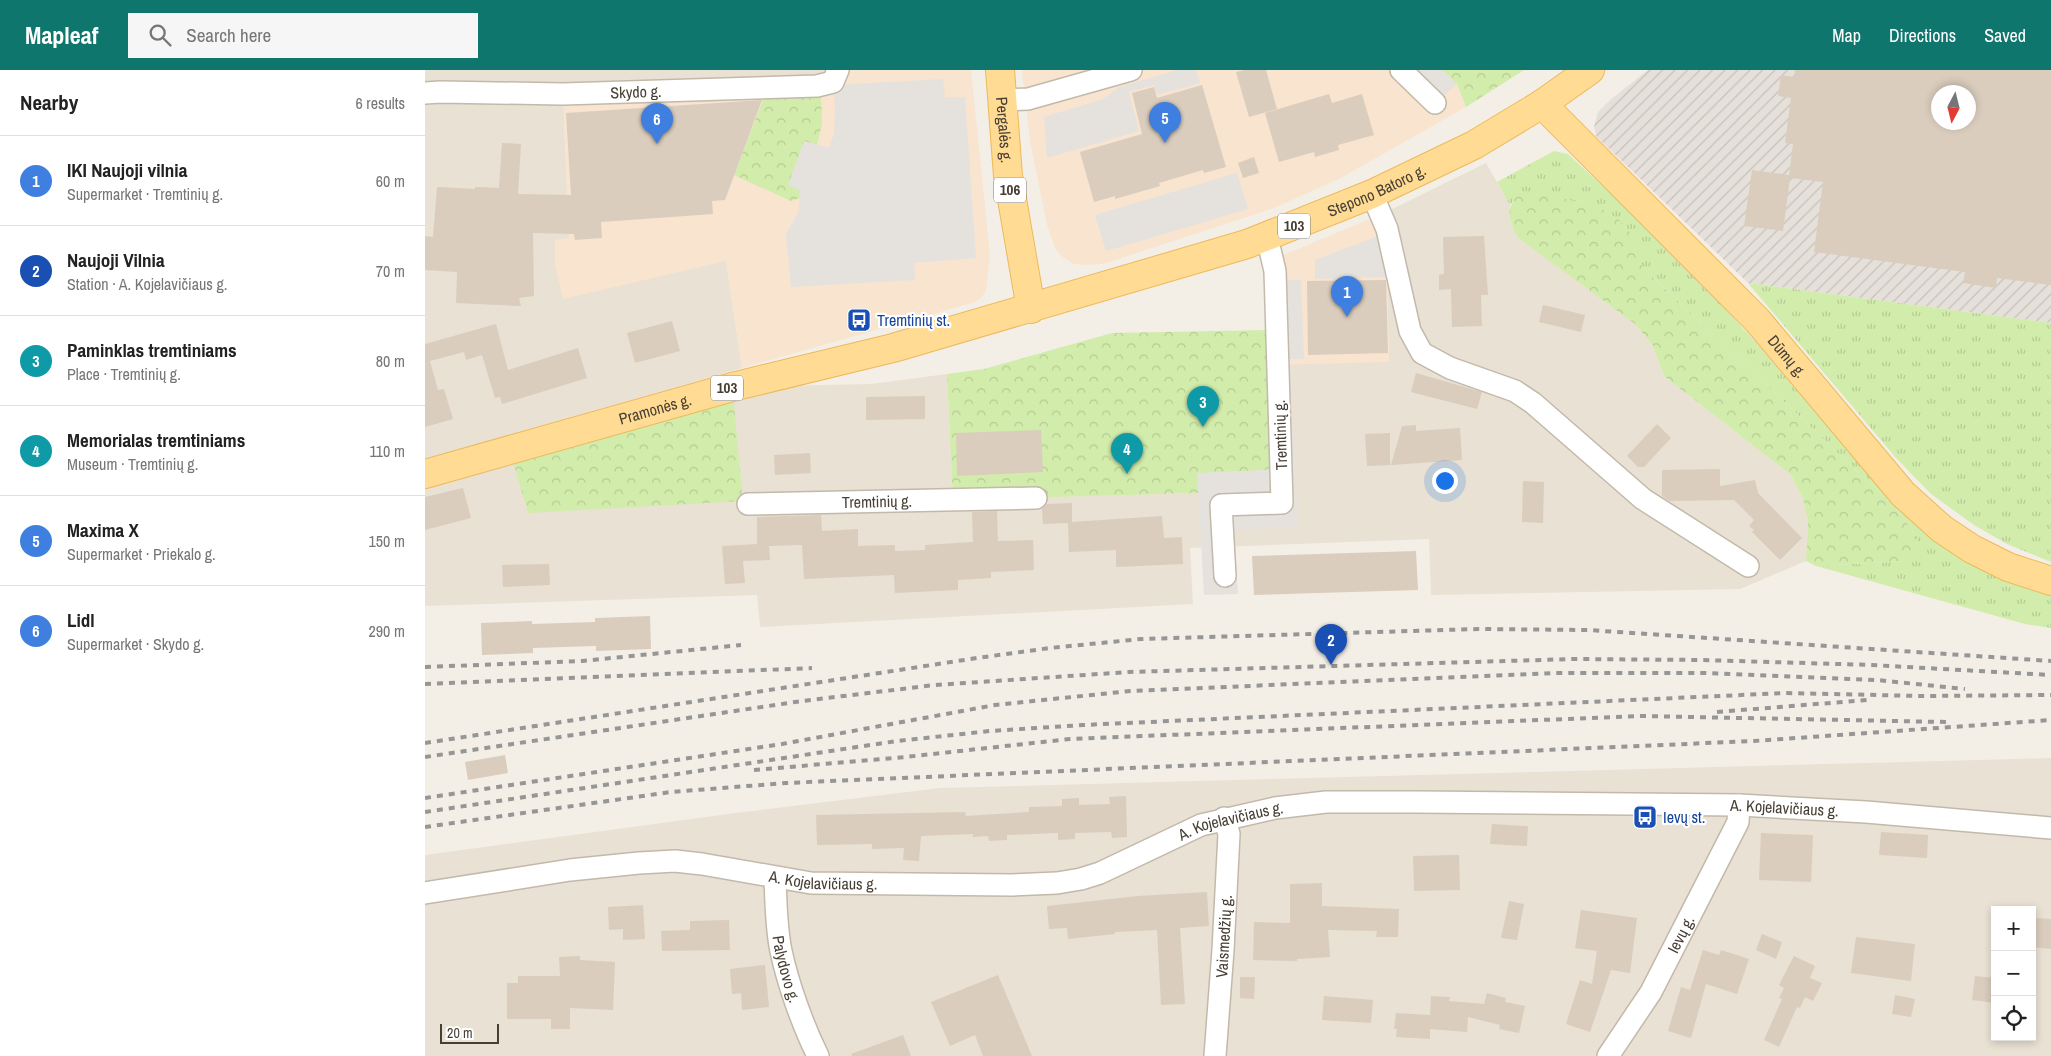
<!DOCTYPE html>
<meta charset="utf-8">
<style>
:root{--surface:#fff;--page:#f6f6f6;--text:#222;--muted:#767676;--line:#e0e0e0;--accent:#0f766e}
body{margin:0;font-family:"Archivo Narrow",sans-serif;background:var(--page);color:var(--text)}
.controls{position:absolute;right:15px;bottom:15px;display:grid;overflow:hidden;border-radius:0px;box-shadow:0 2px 8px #0003}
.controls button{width:45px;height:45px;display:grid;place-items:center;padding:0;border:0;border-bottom:1px solid var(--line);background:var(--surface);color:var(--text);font:25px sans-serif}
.compass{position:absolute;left:1506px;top:15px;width:45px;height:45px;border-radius:50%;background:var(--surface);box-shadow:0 2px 8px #0003;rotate:187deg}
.scale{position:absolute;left:15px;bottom:12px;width:59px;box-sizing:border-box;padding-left:5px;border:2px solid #473f34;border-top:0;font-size:14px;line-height:18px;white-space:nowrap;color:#473f34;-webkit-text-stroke:4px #fff;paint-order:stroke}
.you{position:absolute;left:1019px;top:410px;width:18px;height:18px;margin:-12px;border:4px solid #fff;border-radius:50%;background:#1a73e8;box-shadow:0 0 0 8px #1a73e833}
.badge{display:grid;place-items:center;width:32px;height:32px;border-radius:50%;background:var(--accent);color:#fff;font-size:16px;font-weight:700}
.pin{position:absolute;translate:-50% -41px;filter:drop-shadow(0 1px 2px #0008)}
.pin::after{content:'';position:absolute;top:26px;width:18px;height:15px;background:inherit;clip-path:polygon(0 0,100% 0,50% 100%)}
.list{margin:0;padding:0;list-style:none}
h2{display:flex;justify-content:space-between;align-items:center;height:65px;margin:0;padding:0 20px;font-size:21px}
h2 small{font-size:16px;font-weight:400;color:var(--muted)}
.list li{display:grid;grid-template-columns:32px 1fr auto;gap:15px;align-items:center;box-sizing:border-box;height:90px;padding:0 20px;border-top:1px solid var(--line)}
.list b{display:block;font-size:19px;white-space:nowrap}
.list p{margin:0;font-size:16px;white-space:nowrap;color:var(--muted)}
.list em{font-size:16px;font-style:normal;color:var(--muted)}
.icon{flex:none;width:28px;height:28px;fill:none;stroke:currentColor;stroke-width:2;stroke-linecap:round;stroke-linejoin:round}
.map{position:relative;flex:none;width:1626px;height:986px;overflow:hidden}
header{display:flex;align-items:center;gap:30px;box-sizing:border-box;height:70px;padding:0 25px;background:var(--accent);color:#fff}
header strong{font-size:24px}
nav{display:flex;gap:28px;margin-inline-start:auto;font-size:18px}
.search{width:350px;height:45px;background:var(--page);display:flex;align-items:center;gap:12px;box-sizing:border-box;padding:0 18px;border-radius:0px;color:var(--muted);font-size:19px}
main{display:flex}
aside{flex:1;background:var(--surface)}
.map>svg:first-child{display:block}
</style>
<header>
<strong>Mapleaf</strong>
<div class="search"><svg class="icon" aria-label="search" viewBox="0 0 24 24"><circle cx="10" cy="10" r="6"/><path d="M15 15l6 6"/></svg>Search here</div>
<nav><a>Map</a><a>Directions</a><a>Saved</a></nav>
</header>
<main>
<aside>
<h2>Nearby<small>6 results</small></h2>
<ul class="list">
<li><span class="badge" style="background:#3f7fe0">1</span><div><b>IKI Naujoji vilnia</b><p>Supermarket · Tremtinių g.</p></div><em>60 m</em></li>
<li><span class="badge" style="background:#1a4fb4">2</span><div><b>Naujoji Vilnia</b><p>Station · A. Kojelavičiaus g.</p></div><em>70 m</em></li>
<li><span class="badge" style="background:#0f9aa8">3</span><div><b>Paminklas tremtiniams</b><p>Place · Tremtinių g.</p></div><em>80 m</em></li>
<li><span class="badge" style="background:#0f9aa8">4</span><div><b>Memorialas tremtiniams</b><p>Museum · Tremtinių g.</p></div><em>110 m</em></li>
<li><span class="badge" style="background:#3f7fe0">5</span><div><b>Maxima X</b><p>Supermarket · Priekalo g.</p></div><em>150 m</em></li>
<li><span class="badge" style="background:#3f7fe0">6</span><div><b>Lidl</b><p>Supermarket · Skydo g.</p></div><em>290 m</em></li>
</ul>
</aside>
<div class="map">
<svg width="1626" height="986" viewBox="0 0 1626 986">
<defs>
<pattern id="industrial-furrows" width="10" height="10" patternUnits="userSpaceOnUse" patternTransform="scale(1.25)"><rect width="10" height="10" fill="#e6e0db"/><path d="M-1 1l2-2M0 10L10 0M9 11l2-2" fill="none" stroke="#c7c1bd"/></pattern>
<pattern id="grass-tufts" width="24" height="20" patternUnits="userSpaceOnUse" patternTransform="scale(1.25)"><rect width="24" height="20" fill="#d2ecab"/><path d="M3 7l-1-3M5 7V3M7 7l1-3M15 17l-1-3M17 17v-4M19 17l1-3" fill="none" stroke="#b6cb94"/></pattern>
<pattern id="forest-crowns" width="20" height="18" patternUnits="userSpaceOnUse" patternTransform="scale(1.25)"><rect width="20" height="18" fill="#d2ecab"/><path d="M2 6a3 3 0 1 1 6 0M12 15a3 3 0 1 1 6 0" fill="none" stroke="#b6cb94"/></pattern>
</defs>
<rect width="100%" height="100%" fill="#f4efe6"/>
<g fill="#e9e1d3" fill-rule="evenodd">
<path d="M0,0h413l-5,12 -270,12 6,145 -14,1v25l171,-4 16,107 -317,91z"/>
<path d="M1061,93l24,42v16l8,17 117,86 18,22 11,30 127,99 12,24 5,22 -2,40 -66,28 -309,6 -2,-56 -239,9 3,56 -433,23 -3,-32 -332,11v-118l347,-102 99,-2 76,-10 6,126 245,-7 71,-128 120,-4 -2,-84 -5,-63z"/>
<path d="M1626,688v298h-1626v-201l303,-41 212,-26zM1570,840h37v127h-37z"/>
</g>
<g fill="#f8e4cf">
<path d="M413,0h133l19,185 -4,36 -6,8 -8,4 -230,65 -16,-107 -163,38 -8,-34v-25l14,-2 -6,-144 230,-8z"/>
<path d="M597,0h420l15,14 9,23 -127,72 -65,29 -171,56 -18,1 -11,-1 -10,-6 -8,-8 -9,-25 -17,-84z"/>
<path d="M957,144l5,63 2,85 -120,3 -5,-102z"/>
</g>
<path fill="url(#industrial-furrows)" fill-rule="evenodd" d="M1223,0h403v253l-303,-40 -152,-147 -2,-10 4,-14 13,-13zM1514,22h30v30h-30z"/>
<g fill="url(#grass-tufts)">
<path d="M1129,81l14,3 112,104 78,87 132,153 33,33 26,20 47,26 41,15 14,3v33l-26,-4 -209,-58 91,-5 9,-24 -18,-27 -255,-242 -7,-14 -5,-19 -51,-33 -61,-9 -9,12 -13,-23z"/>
<path d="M1323,213l303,40v239l-44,-18 -33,-19 -43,-31 -35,-36z"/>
</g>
<g fill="url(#forest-crowns)">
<path d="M1017,0h82l-58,37 -9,-23z"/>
<path d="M396,26l1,28 -5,21 -13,-4 -15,44 11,5v8l-9,3 -57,-26 29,-75 10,-3z"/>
<path d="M1094,122c35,6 95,8 112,43 5,10 7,22 12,33l255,242 18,27 4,9 -4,10 -9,5 -91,5 -10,-5 2,-40 -5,-22 -12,-24 -127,-99 -11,-30 -18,-22 -117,-86c-10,-20 -13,-27 1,-46z"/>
<path d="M842,260l9,144 -78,4v15l-245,7 -6,-126 37,-5 128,-36z"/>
<path d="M308,325l10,106 -215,12 -15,-51z"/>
</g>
<g fill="#e5e2de">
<path d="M752,0h19l4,13 -43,12 -3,-10 -25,7 10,39 -92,27 -3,-41 59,-18 16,-12z"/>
<path d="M976,0h41l15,14 -22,19z"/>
<path d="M518,9l2,18h20l11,161 -62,5 1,17 -124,7 -5,-53 13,-23 1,-21 -12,-5 16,-44 25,7 5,-14 1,-26 -2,-23z"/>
<path d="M812,103l11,36 -142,42 -11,-36z"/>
<path d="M959,164l3,43 -72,2v-19z"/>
<path d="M862,210h14l3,79h-15z"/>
<path d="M853,294h12l8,162 -64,4 4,64 -34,1 -7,-122 84,-4z"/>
</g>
<g fill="#dacdbd" fill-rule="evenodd">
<path d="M820,0h21l11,39 -28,8 -13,-45z"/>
<path d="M1370,0h256v215l-54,-7 -1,10 -33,-5 2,-11 -151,-20 9,-70 -33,-4 -7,53 -39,-5 8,-56 37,5 4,-31 -8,-1 6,-45 -13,-2 3,-21 13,2zM1514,22h30v30h-30z"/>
<path d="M777,15l24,82 -22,6 -1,-3 -44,13 1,3 -45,13v-3l-21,6 -14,-50 62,-18 -10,-41 22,-6 3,11z"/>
<path d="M904,24l3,9 30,-9 12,41 -36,10 1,5 -24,7 -1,-5 -35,10 -14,-49z"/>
<path d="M337,30l-37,100 -13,1 1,13 -112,8 1,16 -27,2 -1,-6 -41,-1 1,63 -15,2 2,8 -65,-3 1,-31 -32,-2v-34l8,1 4,-50 38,2v-2l24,1 3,-45 19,1 -3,50 53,1 -5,-82z"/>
<path d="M829,87l5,16 -16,5 -5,-15z"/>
<path d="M1059,166l4,59h-7l1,31 -30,1 -1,-38 -12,1v-15l5,-1 -1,-37z"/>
<path d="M961,210l2,73 -80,2 -1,-74z"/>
<path d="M1118,235l42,10 -4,17 -42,-10z"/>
<path d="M247,251l8,30 -45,12 -8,-30z"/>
<path d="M71,254l12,46 70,-22 9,30 -85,26 -2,-7 -5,1 -13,-43 -16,5 -2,-8 -34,9 8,29 6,-1 9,30 -28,8v-83z"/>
<path d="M991,303l66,19 -5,17 -66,-17z"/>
<path d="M500,326v23l-59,1v-23z"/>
<path d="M1232,354l14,14 -27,29h-6l-11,-11z"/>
<path d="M991,355v6l44,-3 2,32 -71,5 11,-39z"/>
<path d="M616,360l2,42 -86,4 -1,-43z"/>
<path d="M965,363v32l-23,1 -2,-32z"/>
<path d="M385,383l1,20 -36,2 -1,-20z"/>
<path d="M1295,399v17l35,-6 3,13 44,45 -22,22 -28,-28 2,-2 -5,-4 5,-6 -20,-20 -65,1 -7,-5v-26z"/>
<path d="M1098,411l21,1 -1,41 -21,-1z"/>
<path d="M38,418l8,30 -46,12v-33z"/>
<path d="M647,433v19l90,-6 2,22 18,-1 1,27 -67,3v-17l-47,2 -1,-29 -25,1 -1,-15 5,-5z"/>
<path d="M572,441l1,30 35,-1 1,30 -43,2v6l-33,2v10l-63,3 -1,-18 -90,4 -2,-34 -33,1 1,14 -27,1 2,22 -20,1 -3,-38 35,-2v-27l64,-2 1,16 36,-2v17l37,-1v6l30,-1v-5l48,-3 -1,-30z"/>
<path d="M991,481l2,39 -164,5 -2,-39z"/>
<path d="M124,494l1,21 -47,2 -1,-22z"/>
<path d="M225,546l1,33 -55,2v-5l-63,2v5l-51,2 -1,-32 51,-2v3l63,-2v-4z"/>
<path d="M80,685l3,18 -40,7 -3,-18z"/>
<path d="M701,726l1,41 -15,1 -1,-6 -36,1v6l-17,1v-7l-51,2v5l-18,1 -1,-5 -15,1v-3l-52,2 -2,25 -16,-1 1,-12 -32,1v-5l-55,1 -1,-30 149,-3 1,4 63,-4v-5l33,-1v-7l17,-1v7l31,-1 -1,-7z"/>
<path d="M1067,754l36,2 -1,20 -37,-2z"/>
<path d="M1456,762l47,3 -1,23 -48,-3z"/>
<path d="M1336,763l52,2 -2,47 -52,-2z"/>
<path d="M1034,785l1,35 -46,1 -1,-35z"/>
<path d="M897,813v23l77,3 -1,28h-22l1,-6 -49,-1 2,27 -33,2v2l-44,-1 1,-38 36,1v-39z"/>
<path d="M782,822l2,34 -29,2 5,76 -24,1 -4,-75 -42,2v2l-47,5 -1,-11 -18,1 -2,-23 91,-10z"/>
<path d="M1084,831l15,3 -7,36 -16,-2z"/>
<path d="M218,835l2,34 -22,1v-11l-14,1 -1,-23z"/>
<path d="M1156,840l56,8 -7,55 -19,-3 -21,62 -24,-8 14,-44 12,4 5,-33 -22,-3z"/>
<path d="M1607,848l19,1v30l-19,-2z"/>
<path d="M304,850l1,30 -68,1 -1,-20 29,-1v-9z"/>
<path d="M1337,864l20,8 -6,17 -20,-9z"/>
<path d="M1431,867l59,7 -4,37 -60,-8z"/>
<path d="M1278,880l16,5 2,-5 28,9 -12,35 -31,-10 -15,54 -23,-7 13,-44 9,3z"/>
<path d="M155,886v4l35,2 -2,48 -43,-2v21h-19v-10h-44v-36h11v-7h42l-1,-19z"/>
<path d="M1369,886l21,10 -5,12 12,5 -9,18 -8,-4 -5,11 -3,-1 -18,40 -15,-7 18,-41 -3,-1 5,-10 -5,-3z"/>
<path d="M340,895l4,42 -27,3 -1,-17 -9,1 -2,-25z"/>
<path d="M573,905l34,81h-49l-8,-21 -25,11 -19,-44z"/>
<path d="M1550,906l20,2v25l-23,-3z"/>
<path d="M815,907h15l-1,22 -14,-1z"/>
<path d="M1062,923l19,5 -1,4 20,4 -6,27 -20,-4 1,-4 -32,-8 -1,15 -37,-3v10l-34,-2 1,-8h-3l2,-16 34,2 1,-19 19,1 -1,4 35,3z"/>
<path d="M1470,925l20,4 -4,18 -19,-3z"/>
<path d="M899,926l49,4 -2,23 -49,-3z"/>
<path d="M478,965l8,21h-59l-1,-2z"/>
</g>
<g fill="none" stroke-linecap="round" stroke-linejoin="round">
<g stroke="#c3b9aa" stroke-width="24">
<g id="minor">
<path d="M976,0l34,33"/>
<path id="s1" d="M0,23l15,-1 123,2 254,-8 16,-4 5,-12"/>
<path d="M576,30l27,-1 103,-29"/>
<path d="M947,124l15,35 23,102 12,22 28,15 65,23 18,12 110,96 105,67"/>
<path id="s2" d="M323,434l288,-6"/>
<path d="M800,506l-4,-71 61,-2 -7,-232 -8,-34"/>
<path id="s3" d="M350,808c1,24 1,49 6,73 7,33 22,75 37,105"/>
<path id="s4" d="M0,823l145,-23 69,-7 36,-2 27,3 109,19 201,2 45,-2 24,-4 19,-6 101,-48 74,-17 51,-6h89l324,3 127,7 185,16"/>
<path id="s5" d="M790,986l8,-106 6,-116 -5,-16"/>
<path id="s6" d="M1183,986l43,-64 87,-170 1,-17"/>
</g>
</g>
<g stroke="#edb95b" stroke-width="30">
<g id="major">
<path id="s7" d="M575,0l8,106 23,133"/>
<path id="s8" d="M1117,34l215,216 146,174 39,35 30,20 36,18 43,14"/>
<path id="s9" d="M0,404l311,-88 157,-38 354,-104 125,-50 102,-49 68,-41 48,-34"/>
</g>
</g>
<use href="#minor" stroke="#fff" stroke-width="21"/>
<use href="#major" stroke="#ffdb94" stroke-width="28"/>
<g stroke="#969696" stroke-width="4" stroke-dasharray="6 6" stroke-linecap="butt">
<path d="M0,597l157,-6 159,-16"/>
<path d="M0,614l387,-16"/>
<path d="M1292,642l150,-12"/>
<path d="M0,673l552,-85 73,-10 91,-9 337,-10 110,1 463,31"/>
<path d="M0,687l377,-56 133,-16 194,-13 445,-13 128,1 170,5 179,10"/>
<path d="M329,700l151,-13 165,-18 570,-23 307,6"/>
<path d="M0,728l357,-54 213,-39 135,-14 424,-18h152l171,7 88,9"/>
<path d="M0,742l472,-71 93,-10 93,-6 702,-32 137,3 129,-1"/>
<path d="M0,757l246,-35 115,-9 968,-42 297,-21"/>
</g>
</g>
<defs>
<g id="bus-square" transform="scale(1.25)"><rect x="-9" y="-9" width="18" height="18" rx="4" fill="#1a4fb4" stroke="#fff"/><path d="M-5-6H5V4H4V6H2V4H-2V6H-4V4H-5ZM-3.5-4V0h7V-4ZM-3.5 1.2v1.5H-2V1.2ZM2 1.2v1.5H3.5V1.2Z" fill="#fff"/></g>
</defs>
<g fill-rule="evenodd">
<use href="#bus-square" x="434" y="250"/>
<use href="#bus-square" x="1220" y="747"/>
</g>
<g text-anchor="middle" stroke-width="4.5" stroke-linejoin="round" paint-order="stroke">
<g fill="#fff" stroke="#7e7971" stroke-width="1">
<rect x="569" y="107.5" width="32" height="25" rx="4"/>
<rect x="853" y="143.5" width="32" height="25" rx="4"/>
<rect x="286" y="305.5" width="32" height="25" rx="4"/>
</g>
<g font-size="15" font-weight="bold" fill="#473f34">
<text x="585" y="125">106</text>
<text x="869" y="161">103</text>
<text x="302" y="323">103</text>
</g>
<g font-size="16" fill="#473f34" stroke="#fff">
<text dy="6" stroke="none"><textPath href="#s1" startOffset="211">Skydo g.</textPath></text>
<text dy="6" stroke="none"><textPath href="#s7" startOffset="60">Pergalės g.</textPath></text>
<text dy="6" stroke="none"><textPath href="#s9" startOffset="994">Stepono Batoro g.</textPath></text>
<text dy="6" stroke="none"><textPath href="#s8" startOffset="352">Dūmų g.</textPath></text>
<text dy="6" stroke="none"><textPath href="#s9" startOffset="239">Pramonės g.</textPath></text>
<text transform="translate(855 365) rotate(-92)" y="6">Tremtinių g.</text>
<text dy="6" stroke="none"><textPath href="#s2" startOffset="129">Tremtinių g.</textPath></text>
<text dy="6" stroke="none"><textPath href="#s4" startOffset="1378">A. Kojelavičiaus g.</textPath></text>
<text dy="6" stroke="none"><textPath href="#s4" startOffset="822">A. Kojelavičiaus g.</textPath></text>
<text dy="6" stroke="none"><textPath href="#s4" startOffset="402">A. Kojelavičiaus g.</textPath></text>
<text dy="6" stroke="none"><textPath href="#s6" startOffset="142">Ievų g.</textPath></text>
<text dy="6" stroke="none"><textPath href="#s5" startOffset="120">Vaismedžių g.</textPath></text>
<text dy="6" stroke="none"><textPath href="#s3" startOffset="92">Palydovo g.</textPath></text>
</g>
<g font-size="16" fill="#164399" stroke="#fff" text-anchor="start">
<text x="452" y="256">Tremtinių st.</text>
<text x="1238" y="753">Ievų st.</text>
</g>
</g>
</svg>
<div class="controls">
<button>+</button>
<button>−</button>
<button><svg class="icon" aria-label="locate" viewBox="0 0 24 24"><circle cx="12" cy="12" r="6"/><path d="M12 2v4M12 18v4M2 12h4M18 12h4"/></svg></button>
</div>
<svg class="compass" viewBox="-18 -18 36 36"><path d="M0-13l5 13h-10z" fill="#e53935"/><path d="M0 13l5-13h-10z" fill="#767676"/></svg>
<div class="scale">20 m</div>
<div class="you"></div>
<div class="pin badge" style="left:922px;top:247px;background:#3f7fe0">1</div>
<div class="pin badge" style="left:906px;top:595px;background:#1a4fb4">2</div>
<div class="pin badge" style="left:778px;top:357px;background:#0f9aa8">3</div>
<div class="pin badge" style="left:702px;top:404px;background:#0f9aa8">4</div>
<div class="pin badge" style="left:740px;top:73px;background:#3f7fe0">5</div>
<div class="pin badge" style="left:232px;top:74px;background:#3f7fe0">6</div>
</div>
</main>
